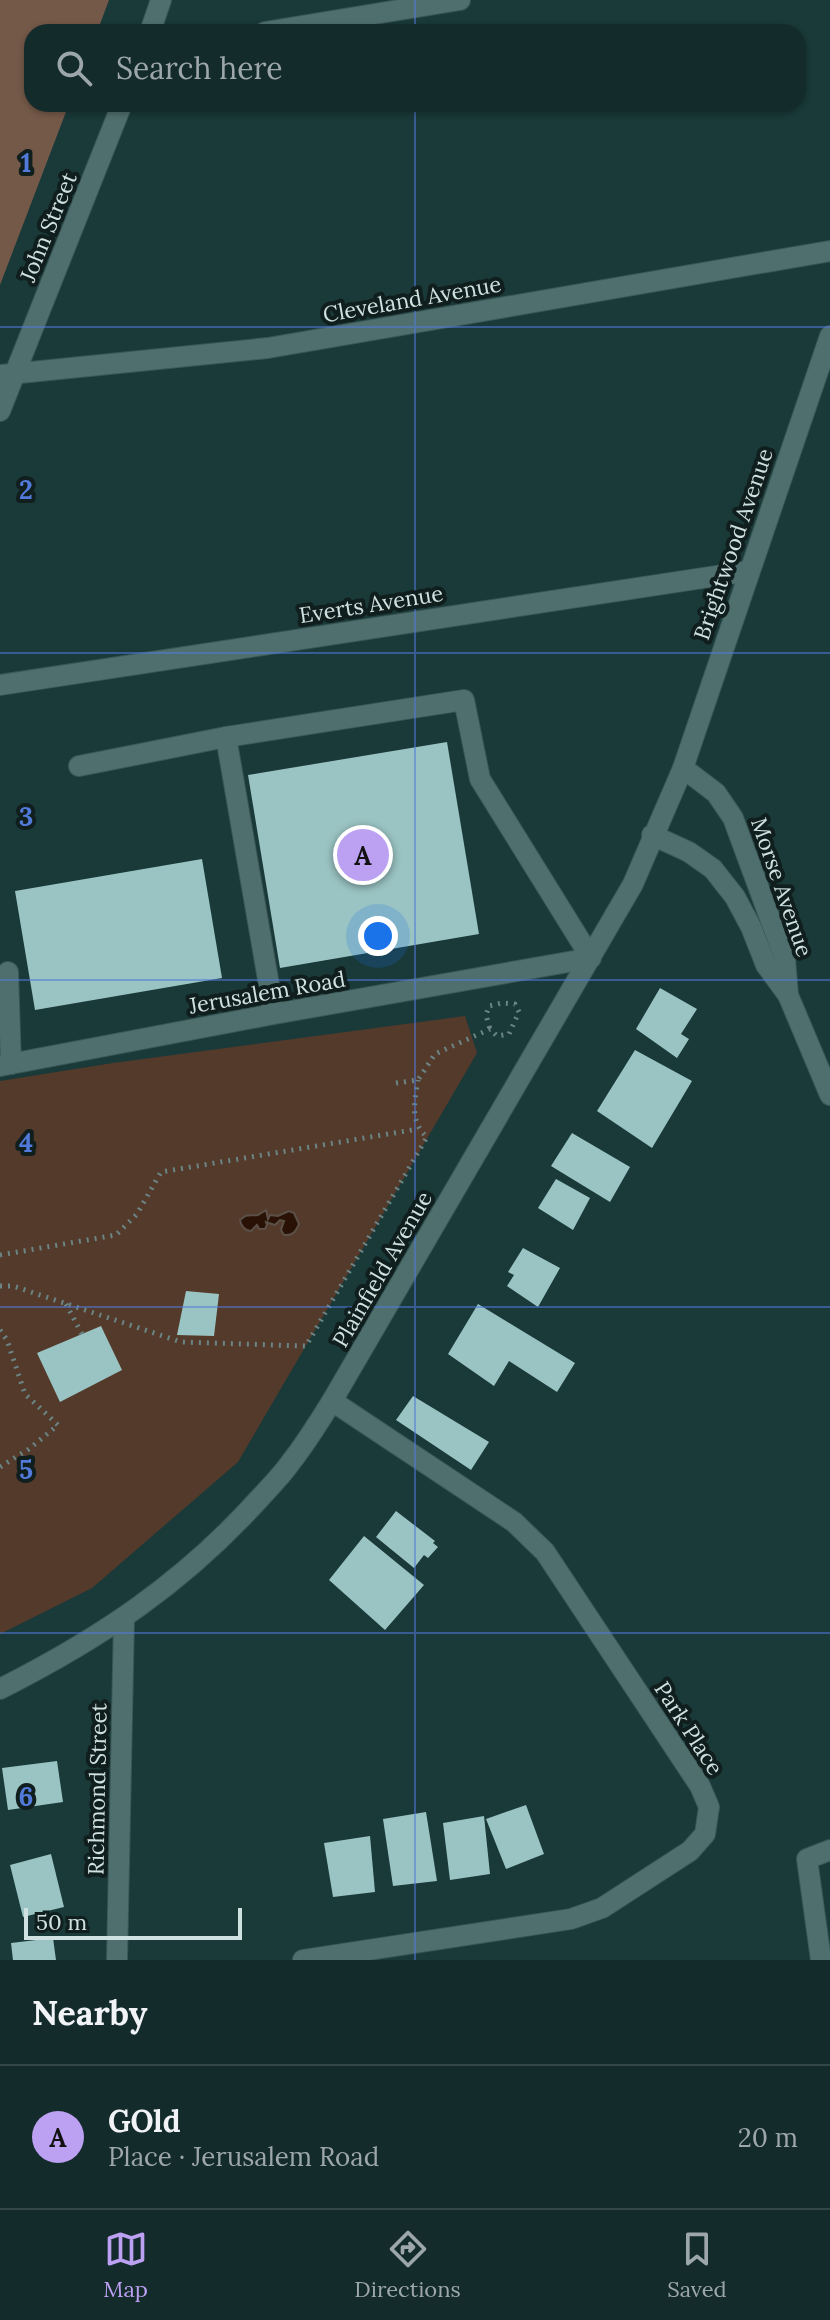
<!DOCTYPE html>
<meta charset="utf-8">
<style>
:root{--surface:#142b2b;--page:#213737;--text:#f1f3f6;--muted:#9da7a9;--line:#334747;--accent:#bca0f2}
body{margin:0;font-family:Lora,serif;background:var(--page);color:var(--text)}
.scale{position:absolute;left:24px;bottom:20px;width:218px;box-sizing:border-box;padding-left:8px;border:4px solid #cfe1e0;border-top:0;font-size:22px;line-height:28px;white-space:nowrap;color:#cfe1e0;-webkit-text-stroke:6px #101e1d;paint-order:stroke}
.you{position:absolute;left:378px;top:936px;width:28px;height:28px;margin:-20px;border:6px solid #fff;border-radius:50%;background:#1a73e8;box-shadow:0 0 0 12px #1a73e833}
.badge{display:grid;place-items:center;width:52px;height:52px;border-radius:50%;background:var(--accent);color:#111;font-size:26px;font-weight:700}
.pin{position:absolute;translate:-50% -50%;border:4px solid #fff;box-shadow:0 2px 8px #0006}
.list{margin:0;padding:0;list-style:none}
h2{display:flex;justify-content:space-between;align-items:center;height:104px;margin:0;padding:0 32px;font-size:34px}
h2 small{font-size:26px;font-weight:400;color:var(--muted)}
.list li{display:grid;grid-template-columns:52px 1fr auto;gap:24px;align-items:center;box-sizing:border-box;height:144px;padding:0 32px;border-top:2px solid var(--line)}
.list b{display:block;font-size:30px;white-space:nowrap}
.list p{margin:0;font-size:26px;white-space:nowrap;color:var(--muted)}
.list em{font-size:26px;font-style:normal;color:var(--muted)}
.icon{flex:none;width:44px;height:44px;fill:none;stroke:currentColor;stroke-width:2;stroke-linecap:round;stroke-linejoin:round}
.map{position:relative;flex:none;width:830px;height:1960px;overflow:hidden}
.search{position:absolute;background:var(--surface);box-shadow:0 2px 6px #0004;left:24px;right:24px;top:24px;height:88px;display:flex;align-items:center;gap:20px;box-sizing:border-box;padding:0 28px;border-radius:24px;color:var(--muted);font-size:30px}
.sheet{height:248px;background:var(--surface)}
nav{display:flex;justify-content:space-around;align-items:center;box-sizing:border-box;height:112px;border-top:2px solid var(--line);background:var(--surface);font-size:22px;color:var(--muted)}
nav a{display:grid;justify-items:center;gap:4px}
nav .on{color:var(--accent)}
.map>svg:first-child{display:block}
</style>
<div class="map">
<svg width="830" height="1960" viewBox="0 0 830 1960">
<rect width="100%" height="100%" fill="#1a3939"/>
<path fill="#543a2b" d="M465,1016l12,37 -239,409 -146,126 -92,46v-553l113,-18z"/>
<path fill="#745948" d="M0,0h109l-12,32h-65v72h37l-69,181z"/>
<path fill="#291205" stroke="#5b5047" stroke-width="2" d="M266,1210l2,9 2,-4 8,1 11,-5 5,2 5,11c-3,7 -6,12 -15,11l-3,-5 3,-9 -4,-1 -5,5 -9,-3 1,3 -2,4h-6l-2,-4 -6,6c-6,0 -10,-5 -11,-11 7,-7 9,-4 18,-5z"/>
<g fill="#9ac4c3">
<path d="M447,742l32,192 -199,34 -32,-193z"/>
<path d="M202,859l20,119 -187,32 -20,-119z"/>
<path d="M660,988l37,21 -16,25 8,5 -12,19 -41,-29z"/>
<path d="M635,1050l57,31 -40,67 -55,-37z"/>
<path d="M572,1133l58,34 -20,35 -59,-36z"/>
<path d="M556,1179l34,19 -17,32 -35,-22z"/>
<path d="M523,1248l37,20 -22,39 -31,-21 7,-11 -6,-3z"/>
<path d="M186,1291l33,3 -5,42 -37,-1z"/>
<path d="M478,1304l97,59 -18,29 -48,-31 -15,25 -46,-32z"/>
<path d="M101,1326l21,44 -62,32 -23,-49z"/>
<path d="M413,1396l76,46 -18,28 -75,-50z"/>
<path d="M396,1511l39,30 -2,2 5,4 -10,11 -4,-3 -10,13 -38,-31z"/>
<path d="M364,1536l60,49 -39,45 -56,-50z"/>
<path d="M57,1761l6,41 -55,8 -6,-42z"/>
<path d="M526,1805l18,49 -38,15 -20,-50z"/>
<path d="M426,1812l11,69 -44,5 -10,-67z"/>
<path d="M484,1816l6,58 -40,6 -7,-57z"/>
<path d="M370,1836l5,56 -42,5 -9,-54z"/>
<path d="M51,1854l13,53 -41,10 -13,-52z"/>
<path d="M53,1938l3,22h-43l-2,-17z"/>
</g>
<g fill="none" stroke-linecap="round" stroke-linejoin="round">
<g stroke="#3a5656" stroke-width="22">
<g id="minor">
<path d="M150,32l11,-32"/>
<path d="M265,32l195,-32"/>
<path d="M0,375l268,-27 562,-97"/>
<path d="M0,411l122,-307"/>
<path d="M0,685l749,-114"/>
<path d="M79,766l147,-29"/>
<path d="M683,768l33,25 17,25 52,141 3,36"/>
<path d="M652,835l37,17 24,17 22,28 16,30 15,38 22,30 42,100"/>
<path d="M8,972l3,92"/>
<path d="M0,1066l274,-52 317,-56 -111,-179 -16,-79 -238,37 48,277"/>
<path d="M0,1689c101,-51 183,-106 259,-190 11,-12 23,-24 32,-37 15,-19 28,-40 41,-61l301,-517 50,-116 147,-432"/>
<path d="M117,1960l7,-342"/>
<path d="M303,1960l268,-41 31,-11 88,-57 15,-17 4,-27 -9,-21 -155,-234 -31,-30 -182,-121"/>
<path d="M821,1960l-14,-101 23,-9"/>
</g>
</g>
<g stroke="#6b8484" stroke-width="5" stroke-dasharray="2 6" stroke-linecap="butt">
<path d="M396,1083l22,-3 17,-26 55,-25 7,7 12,-2 10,-22 -4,-8 -13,-1 -13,3 -3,9 4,14"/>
<path d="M0,1255l116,-20 21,-21 24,-42 257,-43"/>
<path d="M0,1286h13l168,56 125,4 121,-209c-18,-16 -12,-36 -9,-57"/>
<path d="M66,1304l16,30"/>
<path d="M0,1330l7,10 18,54 33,31 -29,24 -29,18"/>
</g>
<use href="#minor" stroke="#4f6f6e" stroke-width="20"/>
</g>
<path fill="none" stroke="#527ada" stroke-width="2" stroke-opacity="0.55" d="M415,0v32M415,104v1856M0,327h830M0,653h830M0,980h830M0,1307h830M0,1633h830"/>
<g text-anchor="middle" stroke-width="8" stroke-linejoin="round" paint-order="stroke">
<g font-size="22" fill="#cfe1e0" stroke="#101e1d">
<text transform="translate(48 227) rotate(-68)" y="8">John Street</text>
<text transform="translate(412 299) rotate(-10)" y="8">Cleveland Avenue</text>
<text transform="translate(733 544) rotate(-71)" y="8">Brightwood Avenue</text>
<text transform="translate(371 604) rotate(-9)" y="8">Everts Avenue</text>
<text transform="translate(782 887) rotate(71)" y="8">Morse Avenue</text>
<text transform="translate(267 992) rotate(-10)" y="8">Jerusalem Road</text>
<text transform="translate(382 1269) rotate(-60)" y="8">Plainfield Avenue</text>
<text transform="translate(689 1728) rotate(57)" y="8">Park Place</text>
<text transform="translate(97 1789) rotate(-89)" y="8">Richmond Street</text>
</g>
</g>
<g font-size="26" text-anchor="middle" font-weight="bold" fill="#527ada" stroke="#101e1d" stroke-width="8" stroke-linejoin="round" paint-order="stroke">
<text x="26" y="172">1</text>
<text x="26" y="499">2</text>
<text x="26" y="826">3</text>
<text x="26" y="1152">4</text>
<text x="26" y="1479">5</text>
<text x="26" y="1806">6</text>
</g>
</svg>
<div class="scale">50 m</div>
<div class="you"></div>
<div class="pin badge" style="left:363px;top:855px">A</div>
<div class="search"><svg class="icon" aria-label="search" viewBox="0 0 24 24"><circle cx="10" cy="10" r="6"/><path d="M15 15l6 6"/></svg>Search here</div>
</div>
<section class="sheet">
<h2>Nearby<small></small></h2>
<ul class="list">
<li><span class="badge">A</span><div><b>GOld</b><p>Place · Jerusalem Road</p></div><em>20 m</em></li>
</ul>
</section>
<nav>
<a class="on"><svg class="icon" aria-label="map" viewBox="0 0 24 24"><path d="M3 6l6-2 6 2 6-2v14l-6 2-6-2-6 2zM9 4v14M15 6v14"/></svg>Map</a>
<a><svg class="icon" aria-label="directions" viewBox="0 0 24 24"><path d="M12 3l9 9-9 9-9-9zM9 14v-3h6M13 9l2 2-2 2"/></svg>Directions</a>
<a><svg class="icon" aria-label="saved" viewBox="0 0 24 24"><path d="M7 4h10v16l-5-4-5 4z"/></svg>Saved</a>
</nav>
